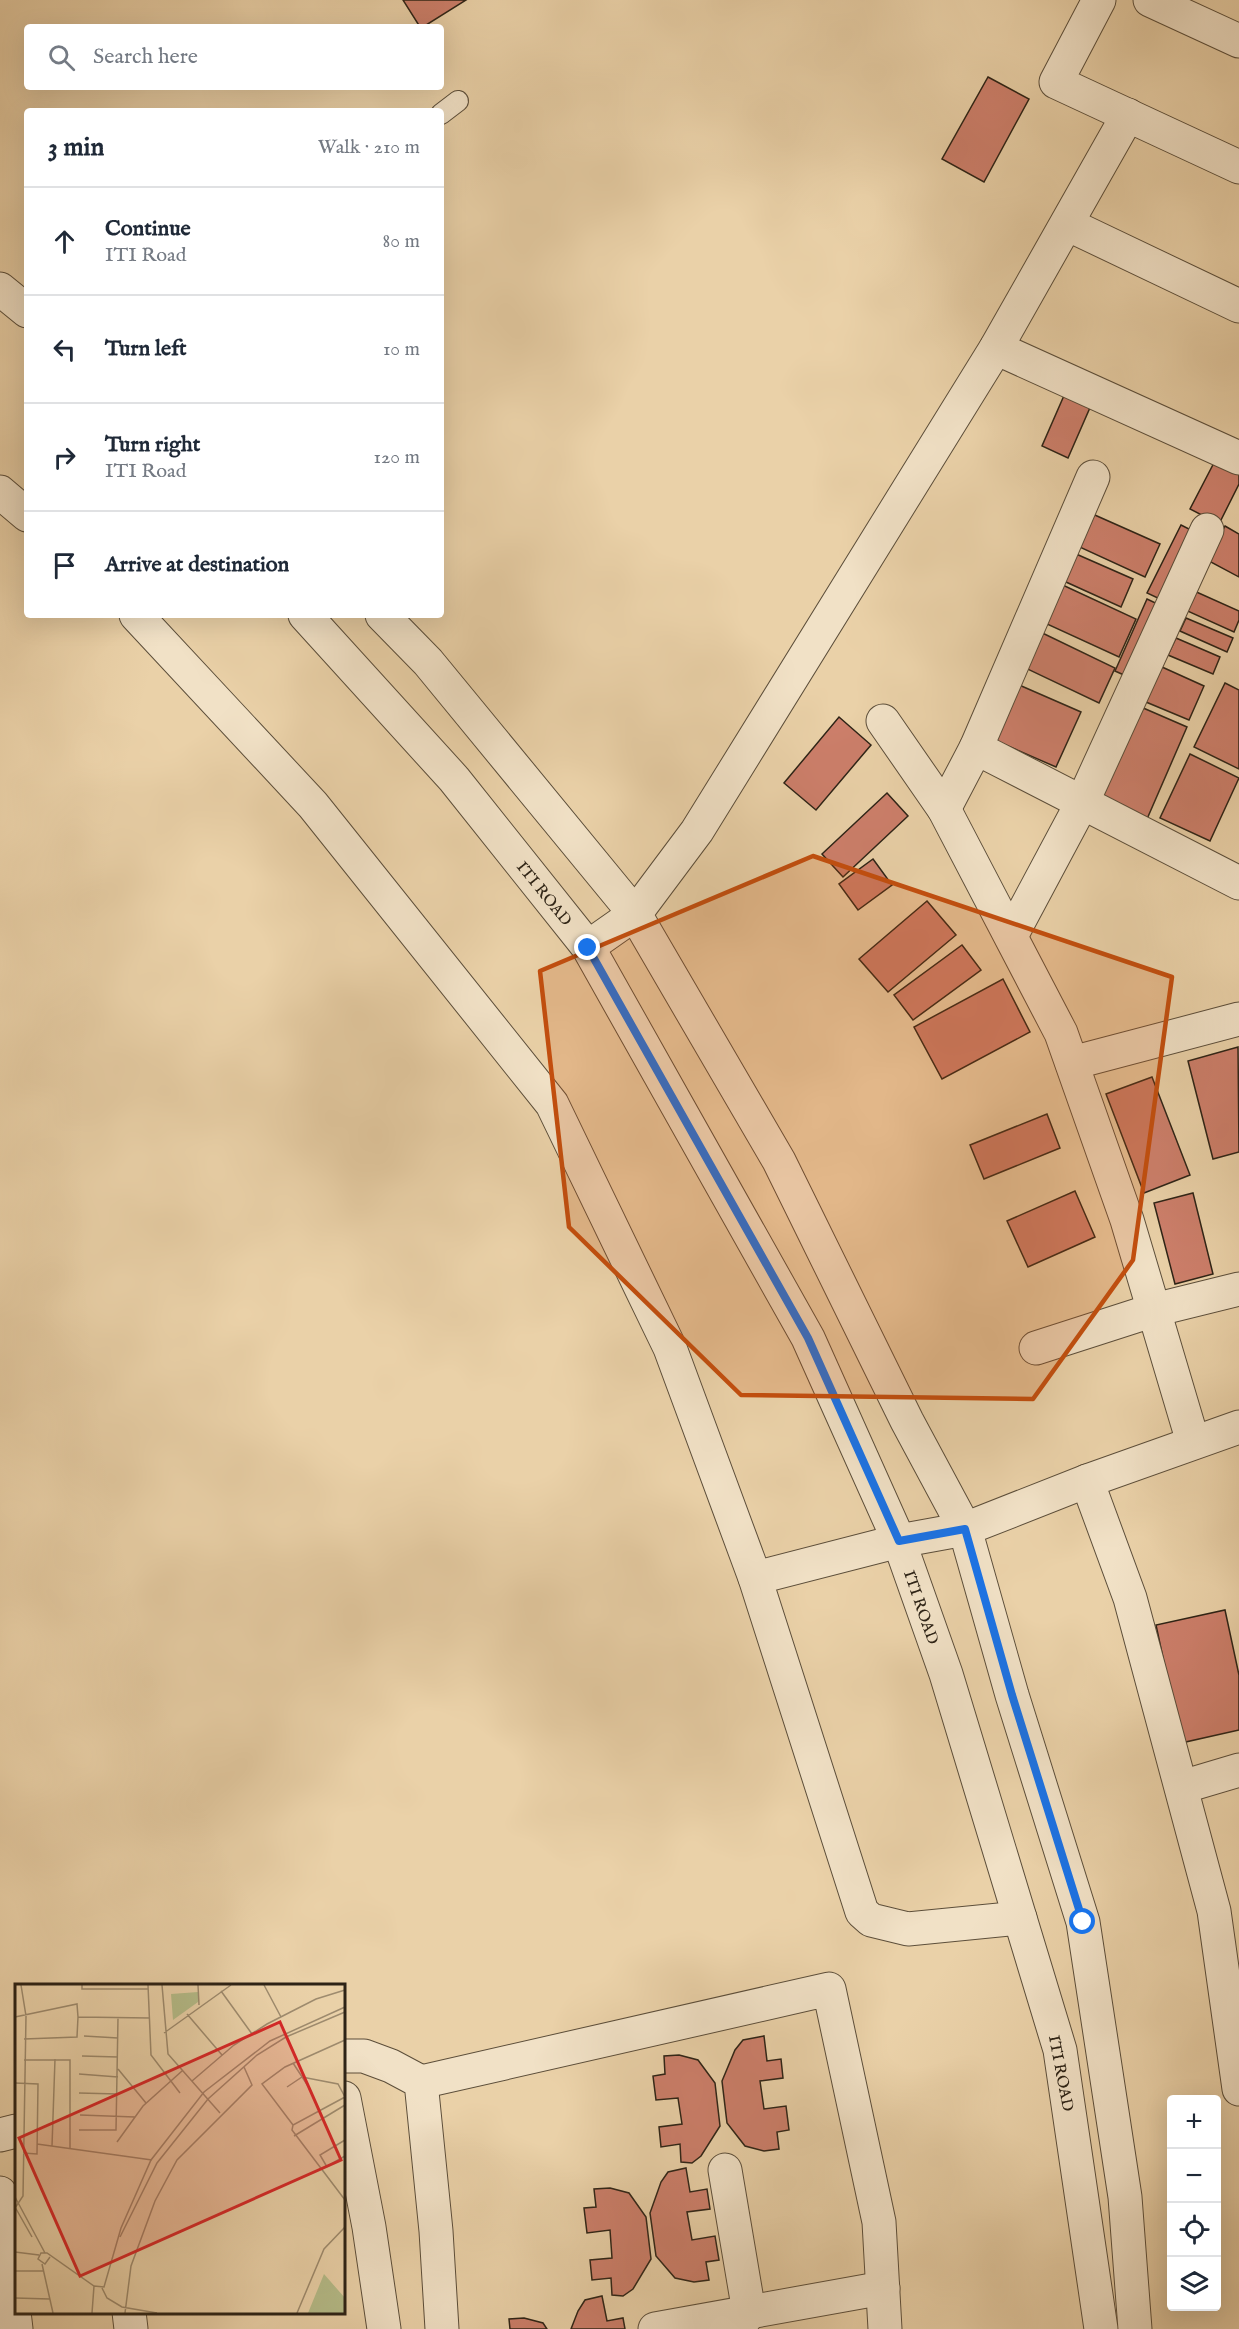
<!DOCTYPE html>
<meta charset="utf-8">
<style>
:root{--surface:#fff;--page:#f6f6f7;--text:#1f2937;--muted:#747a83;--line:#e0e1e3}
body{margin:0;font-family:"IM FELL English",serif;background:var(--page);color:var(--text)}
.controls{position:absolute;right:18px;bottom:18px;display:grid;overflow:hidden;border-radius:6px;box-shadow:0 6px 24px #0002}
.controls button{width:54px;height:54px;display:grid;place-items:center;padding:0;border:0;border-bottom:2px solid var(--line);background:var(--surface);color:var(--text);font:30px sans-serif}
.stop{position:absolute;width:18px;height:18px;margin:-14px;border:4px solid #1a73e8;border-radius:50%;background:#fff}
.stop.end{background:#1a73e8;border-color:#fff;box-shadow:0 2px 6px #0008}
.list{margin:0;padding:0;list-style:none}
h2{display:flex;justify-content:space-between;align-items:center;height:78px;margin:0;padding:0 24px;font-size:26px}
h2 small{font-size:20px;font-weight:400;color:var(--muted)}
.list li{display:grid;grid-template-columns:39px 1fr auto;gap:18px;align-items:center;box-sizing:border-box;height:108px;padding:0 24px;border-top:2px solid var(--line)}
.list b{display:block;font-size:22px;white-space:nowrap}
.list p{margin:0;font-size:20px;white-space:nowrap;color:var(--muted)}
.list em{font-size:20px;font-style:normal;color:var(--muted)}
.icon{flex:none;width:33px;height:33px;fill:none;stroke:currentColor;stroke-width:2;stroke-linecap:round;stroke-linejoin:round}
.map{position:relative;flex:none;width:1239px;height:2329px;overflow:hidden}
.search{position:absolute;background:var(--surface);box-shadow:0 6px 24px #0002;left:24px;top:24px;width:420px;height:66px;display:flex;align-items:center;gap:15px;box-sizing:border-box;padding:0 21px;border-radius:6px;color:var(--muted);font-size:22px}
.panel{position:absolute;background:var(--surface);box-shadow:0 6px 24px #0002;left:24px;top:108px;width:420px;height:510px;border-radius:6px}
.map>svg:first-child{display:block}
</style>
<div class="map">
<svg width="1239" height="2329" viewBox="0 0 1239 2329">
<rect width="100%" height="100%" fill="#ead1a8"/>
<filter id="stains"><feTurbulence type="fractalNoise" baseFrequency=".00333" numOctaves="4"/><feColorMatrix values="0 0 0 0 .2 0 0 0 0 .09 0 0 0 0 .02 0 0 0 .5 -.17"/></filter>
<radialGradient id="worn" r=".72"><stop offset=".6" stop-color="#630" stop-opacity="0"/><stop offset="1" stop-color="#630" stop-opacity=".3"/></radialGradient>
<g fill="#cd7f6b" stroke="#2d2316" stroke-width="1.5">
<path d="M403,0h63l-43,27h-3z"/>
<path d="M988,77l41,22 -45,83 -42,-23z"/>
<path d="M1066,391l26,12 -24,55 -26,-12z"/>
<path d="M1217,457l22,12v15l-20,40 -29,-15z"/>
<path d="M1088,512l72,32 -15,33 -72,-33z"/>
<path d="M1181,525l14,7 -33,68 -15,-7z"/>
<path d="M1225,526l14,8v43l-32,-17z"/>
<path d="M1067,550l66,29 -12,28 -66,-30z"/>
<path d="M1054,581l82,38 -17,38 -83,-38z"/>
<path d="M1192,590l47,21v9l-5,12 -51,-23z"/>
<path d="M1147,599l17,8 -31,72 -18,-8z"/>
<path d="M1186,618l47,20 -6,14 -47,-21z"/>
<path d="M1032,628l83,40 -16,35 -84,-40z"/>
<path d="M1176,638l44,19 -7,17 -45,-19z"/>
<path d="M1162,667l42,19 -15,34 -43,-18z"/>
<path d="M1010,681l71,31 -25,55 -71,-31z"/>
<path d="M1225,683l14,7v79l-45,-22z"/>
<path d="M1134,704l53,23 -40,92 -53,-23z"/>
<path d="M839,717l32,28 -55,65 -32,-27z"/>
<path d="M1190,754l49,24 -29,63 -50,-23z"/>
<path d="M887,793l21,23 -65,61 -21,-23z"/>
<path d="M873,859l19,26 -34,25 -19,-26z"/>
<path d="M927,901l29,34 -68,57 -29,-33z"/>
<path d="M962,945l19,25 -68,50 -19,-25z"/>
<path d="M1003,979l27,53 -88,47 -28,-52z"/>
<path d="M1238,1047l1,105 -26,7 -25,-98z"/>
<path d="M1152,1077l38,98 -46,18 -38,-99z"/>
<path d="M1047,1114l13,34 -76,31 -14,-34z"/>
<path d="M1075,1191l20,46 -67,30 -21,-46z"/>
<path d="M1193,1193l20,81 -38,10 -21,-81z"/>
<path d="M1225,1610l14,65v55l-58,13 -25,-118z"/>
<path d="M764,2036l3,25 14,-2 2,19 -23,3 4,28 22,-3 3,24 -12,2 2,17 -15,2 -19,-5 -18,-23 -5,-42 13,-31 8,-10z"/>
<path d="M679,2055l19,5 17,23 5,43 -19,30 -9,7 -11,-1 -1,-18 -19,3 -2,-20 23,-3 -4,-26 -22,2 -3,-24 12,-2 -1,-18z"/>
<path d="M686,2168l4,24 17,-3 3,20 -23,3 5,28 23,-4 4,24 -13,2 3,18 -15,2 -19,-4 -19,-22 -6,-43 11,-31 7,-10z"/>
<path d="M610,2188l19,5 17,24 5,42 -18,30 -10,7 -11,-1 -1,-17 -19,2 -2,-20 22,-2 -2,-28 -23,3 -3,-25 12,-1 -2,-18z"/>
<path d="M602,2296l5,25 16,-3 2,11h-54l7,-18 7,-11z"/>
<path d="M524,2318l19,5 4,6h-37l-1,-10z"/>
</g>
<g fill="none" stroke-linecap="round" stroke-linejoin="round">
<g stroke="#5c4e3a" stroke-width="22">
<path id="service" d="M441,114l17,-13"/>
</g>
<g stroke="#5c4e3a" stroke-width="35">
<g id="minor">
<path d="M1099,0l-43,82 183,85"/>
<path d="M1150,0l89,41"/>
<path d="M1067,224l172,82"/>
<path d="M996,348l243,110"/>
<path d="M1093,477l-117,271 263,135"/>
<path d="M0,492l27,23"/>
<path d="M136,615l177,190 239,299 118,244 85,230 107,334 9,8 37,9 112,-11"/>
<path d="M883,721l61,88 117,224 66,187 66,222"/>
<path d="M944,809l32,-61"/>
<path d="M1011,936l71,-133 125,-273"/>
<path d="M588,947l47,-33 62,-83 299,-483 132,-233"/>
<path d="M1072,1063l167,-44"/>
<path d="M1036,1348l118,-38 85,-21"/>
<path d="M1087,1481l43,117 84,313 25,178"/>
<path d="M755,1578l144,-37"/>
<path d="M1182,1787l57,-17"/>
<path d="M344,2056h20l27,10 30,16 15,149 6,98"/>
<path d="M421,2082l408,-93 50,233 6,107"/>
<path d="M344,2098l25,129 15,102"/>
<path d="M0,2135l16,-4"/>
<path d="M725,2170l24,142 -11,17"/>
<path d="M0,2193l16,136"/>
<path d="M129,2312l2,17"/>
<path d="M655,2329l228,-41"/>
</g>
</g>
<g stroke="#5c4e3a" stroke-width="35">
<g id="tertiary">
<path d="M0,289l27,22"/>
<path d="M305,615l149,164 134,168 220,391 91,203 47,133 114,376 41,279"/>
<path d="M382,615l46,47 207,252 144,247 128,260 58,108 47,166 71,227 42,275 10,132"/>
<path d="M899,1541l66,-12 122,-48 152,-54"/>
</g>
</g>
<use href="#service" stroke="#f1e1c6" stroke-width="20"/>
<use href="#minor" stroke="#f1e1c6" stroke-width="33"/>
<use href="#tertiary" stroke="#f1e1c6" stroke-width="33"/>
</g>
<g fill="none" stroke-linecap="round" stroke-linejoin="round">
<path stroke="#1a73e8" stroke-width="8" d="M588,948l220,390 91,203 66,-12 47,166 71,227"/>
</g>
<path fill="#c34e0e" fill-opacity="0.2" stroke="#c34e0e" stroke-width="4.5" stroke-linejoin="round" d="M813,856l359,121 -39,283 -100,139 -292,-4 -172,-168 -29,-256z"/>
<g text-anchor="middle" stroke-width="6" stroke-linejoin="round" paint-order="stroke">
<g font-size="16" fill="#2d2316" stroke="#f1e1c6">
<text transform="translate(545 893) rotate(51)" y="6">ITI ROAD</text>
<text transform="translate(922 1607) rotate(71)" y="6">ITI ROAD</text>
<text transform="translate(1062 2073) rotate(79)" y="6">ITI ROAD</text>
</g>
</g>
<g transform="translate(15 1984)">
<rect width="330" height="330" fill="#ead1a8"/>
<path d="M183,8v10l-25,18 -2,-26zM309,290l21,24v15h-37z" fill="#b5bc89"/>
<path fill="none" stroke="#9e8b6e" stroke-width="1.5" d="M67,1v4h66M133,1l3,70 29,38M147,1l6,69 52,59M183,1l1,20M249,1l17,32M206,7l31,43M172,30l35,41M0,33l62,-13 1,13 72,1M149,49l67,-48M69,52l34,2M9,55l53,-2 1,-20M67,72l36,1M9,76h46v88M278,79l17,26M103,85l28,34M64,90l39,3M177,97l42,-36 33,-21 49,-25 29,-9M0,99l23,1 -1,70 -14,-1M272,103l15,-10 36,7 7,13M64,109l39,1M330,113l-52,28 -1,5 53,70M65,131l55,2M278,141l-31,-41 23,-17 60,-27M64,146h37l2,-112M279,152l51,-31M102,158l26,-36 39,-35M22,160l115,16M37,162l3,-87M311,183l19,-11M312,183l-7,-12 25,-15M0,213l30,56M0,223l17,30M0,224l8,-12 3,-180 -5,-31M105,253l37,-74 51,-64 49,-44 29,-18 59,-25M0,268l24,3M35,273l-5,7 -7,-5 3,-6h6l47,33 10,1 17,-59 30,-68 53,-68 66,-51 75,-34M27,280l11,49M0,287h29M87,304l5,10 15,9 35,6M0,314l35,1M77,329l2,-27M110,329l6,-47 24,-65 22,-41 75,-75 -8,-18M282,329l27,-64 21,-22"/>
<path fill="#d62828" fill-opacity="0.15" stroke="#d62828" stroke-width="3" d="M265,38l61,138 -261,116 -61,-138z"/>
<rect width="330" height="330" fill="none" stroke="#2d2316" stroke-width="3"/>
</g>
<rect width="100%" height="100%" filter="url(#stains)"/>
<rect width="100%" height="100%" fill="url(#worn)"/>
</svg>
<div class="controls">
<button>+</button>
<button>−</button>
<button><svg class="icon" aria-label="locate" viewBox="0 0 24 24"><circle cx="12" cy="12" r="6"/><path d="M12 2v4M12 18v4M2 12h4M18 12h4"/></svg></button>
<button><svg class="icon" aria-label="layers" viewBox="0 0 24 24"><path d="M12 4l9 5-9 5-9-5zM3 14l9 5 9-5"/></svg></button>
</div>
<div class="stop" style="left:1083px;top:1922px"></div>
<div class="stop end" style="left:588px;top:948px"></div>
<div class="search"><svg class="icon" aria-label="search" viewBox="0 0 24 24"><circle cx="10" cy="10" r="6"/><path d="M15 15l6 6"/></svg>Search here</div>
<section class="panel">
<h2>3 min<small>Walk · 210 m</small></h2>
<ul class="list">
<li><svg class="icon" aria-label="ahead" viewBox="0 0 24 24"><path d="M12 20V5M6 11l6-6 6 6"/></svg><div><b>Continue</b><p>ITI Road</p></div><em>80 m</em></li>
<li><svg class="icon" aria-label="left" viewBox="0 0 24 24"><path d="M17 20v-9H6M10 6l-5 5 5 5"/></svg><div><b>Turn left</b></div><em>10 m</em></li>
<li><svg class="icon" aria-label="right" viewBox="0 0 24 24"><path d="M7 20v-9h11M14 6l5 5-5 5"/></svg><div><b>Turn right</b><p>ITI Road</p></div><em>120 m</em></li>
<li><svg class="icon" aria-label="arrive" viewBox="0 0 24 24"><path d="M6 21V4h12l-3 4 3 4H6"/></svg><div><b>Arrive at destination</b></div></li>
</ul>
</section>
</div>
